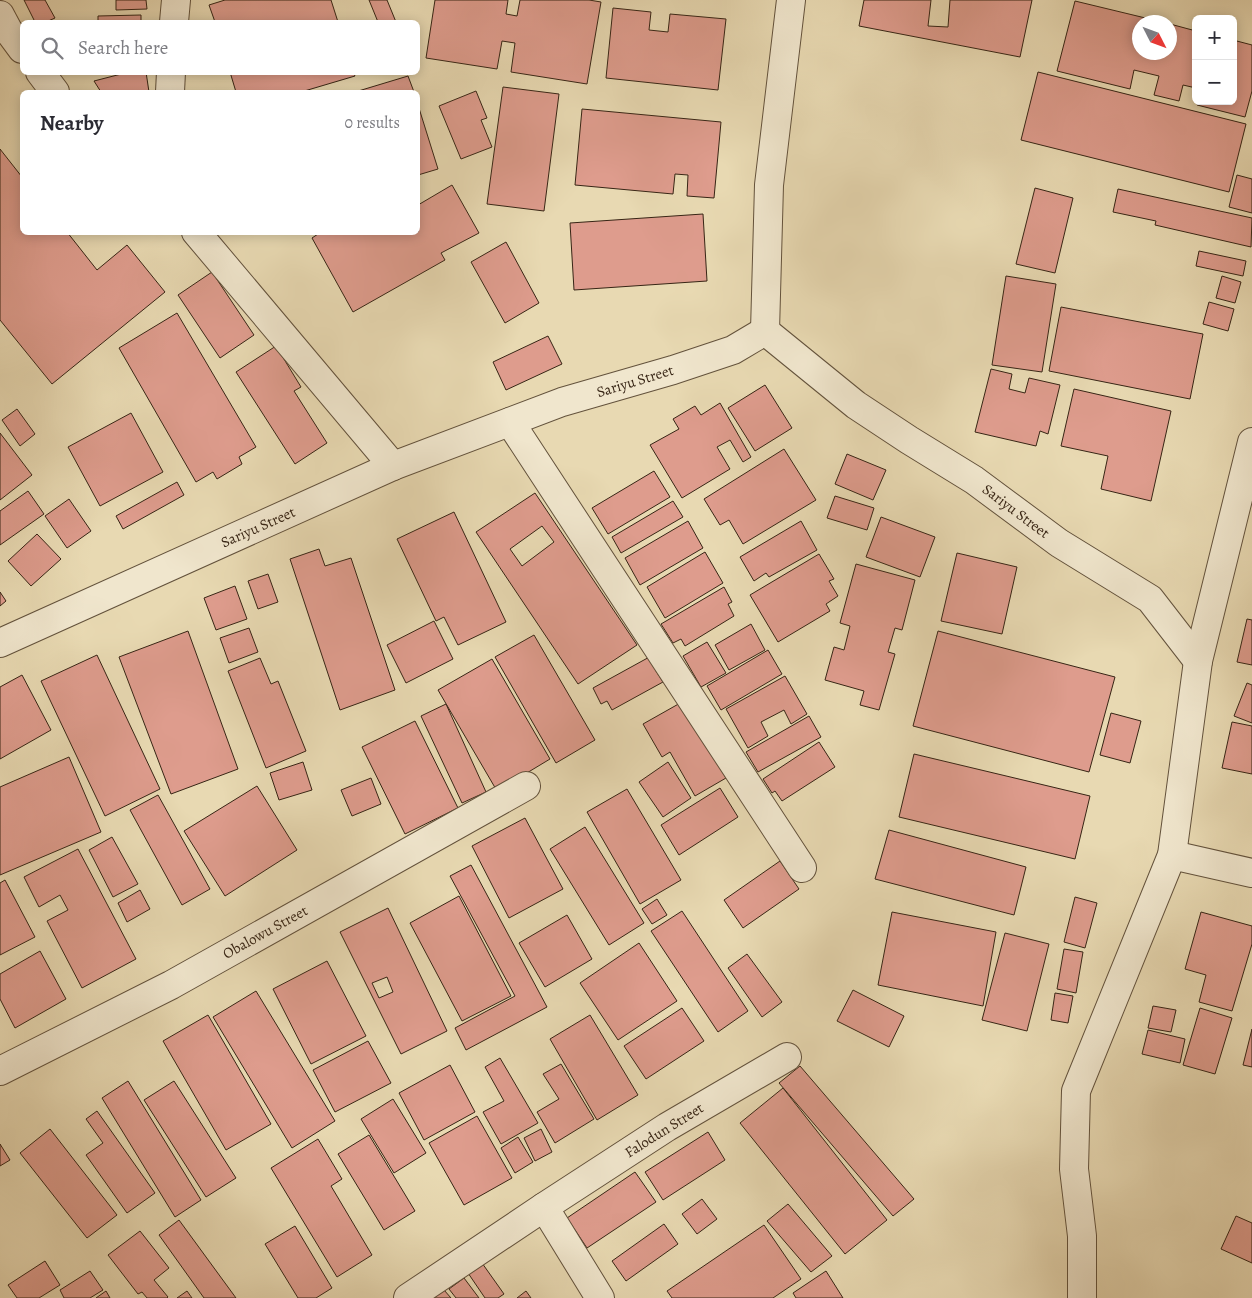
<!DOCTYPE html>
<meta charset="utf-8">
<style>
:root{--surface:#fff;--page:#f2f2f3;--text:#2b2b33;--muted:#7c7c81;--line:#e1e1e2}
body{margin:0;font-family:Alegreya,serif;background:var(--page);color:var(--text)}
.controls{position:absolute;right:15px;top:15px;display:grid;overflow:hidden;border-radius:8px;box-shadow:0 2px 12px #0003}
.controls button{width:45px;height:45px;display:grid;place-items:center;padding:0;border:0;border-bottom:1px solid var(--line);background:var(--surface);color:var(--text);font:25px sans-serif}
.compass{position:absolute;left:1132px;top:15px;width:45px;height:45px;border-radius:50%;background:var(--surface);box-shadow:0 2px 12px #0003;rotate:132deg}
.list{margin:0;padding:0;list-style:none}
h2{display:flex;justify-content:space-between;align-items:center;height:65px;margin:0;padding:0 20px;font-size:21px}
h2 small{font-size:16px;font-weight:400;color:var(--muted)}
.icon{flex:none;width:28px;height:28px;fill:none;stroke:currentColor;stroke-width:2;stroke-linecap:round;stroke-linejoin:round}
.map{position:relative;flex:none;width:1252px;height:1298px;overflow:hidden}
.search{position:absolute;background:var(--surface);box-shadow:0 2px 12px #0003;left:20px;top:20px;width:400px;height:55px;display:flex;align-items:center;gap:12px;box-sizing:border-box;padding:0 18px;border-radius:8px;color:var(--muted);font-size:19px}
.panel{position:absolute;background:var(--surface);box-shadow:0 2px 12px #0003;left:20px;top:90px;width:400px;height:145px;border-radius:8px}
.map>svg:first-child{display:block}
</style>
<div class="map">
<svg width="1252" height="1298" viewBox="0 0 1252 1298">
<rect width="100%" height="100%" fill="#e8d9b2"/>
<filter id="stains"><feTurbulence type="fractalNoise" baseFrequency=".004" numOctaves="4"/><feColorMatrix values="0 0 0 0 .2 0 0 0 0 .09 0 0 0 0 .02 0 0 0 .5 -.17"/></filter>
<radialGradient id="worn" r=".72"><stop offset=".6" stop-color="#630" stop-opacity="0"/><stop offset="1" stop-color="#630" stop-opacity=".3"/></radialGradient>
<g fill="#de9c8d" stroke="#372515" fill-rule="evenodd">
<path d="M24,0h21l10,18 -9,4h-11z"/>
<path d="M116,0h30l1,9 -31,1z"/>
<path d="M225,0h106l7,22h-123l-6,-17z"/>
<path d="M369,0h18l9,22h-18z"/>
<path d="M435,0h73l-2,14 11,2 3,-16h69l12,2 -14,82 -76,-12 4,-29 -13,-2 -5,28 -71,-11z"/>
<path d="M864,0h67l-3,26 20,1 2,-27h82l-12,57 -161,-31z"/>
<path d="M1075,1l87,21h-22v30h30v-28l26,7v57l-13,-3 -4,16 -25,-6 5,-19 -25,-6 -4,19 -73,-18z"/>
<path d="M613,8l38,4 -2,18 19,2 2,-18 56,5 -8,71 -112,-12z"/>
<path d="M141,15v7h-43v-6z"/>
<path d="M1233,40l19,5v46l-7,26 -48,-12 1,-4h35z"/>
<path d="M129,72h17l3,20h-48l-7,-11z"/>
<path d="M230,72h123l2,4 -54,16h-65z"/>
<path d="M1038,72l208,52 -17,68 -208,-52z"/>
<path d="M408,76l6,16h-59z"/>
<path d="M503,87l56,7 -15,117 -57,-7z"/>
<path d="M476,91l11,27 -6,2 11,27 -31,12 -22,-53z"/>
<path d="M418,105l20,64 -20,6z"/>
<path d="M582,109l139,13 -7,76 -27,-2 1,-21 -13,-1 -2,20 -98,-9z"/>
<path d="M0,149l22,28v55h45l30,38 30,-25 38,47 -113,92 -52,-64z"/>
<path d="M1237,175l15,4v34l-23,-6z"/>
<path d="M452,185l27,48 -38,20 4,7 -92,52 -41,-74 9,-6h97v-27z"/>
<path d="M1035,188l38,10 -18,75 -39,-9z"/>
<path d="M1118,189l134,29 -1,29 -96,-22 1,-4 -43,-9z"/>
<path d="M703,214l4,67 -133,9 -4,-67z"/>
<path d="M506,242l33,61 -34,20 -34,-61z"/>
<path d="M1199,251l47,10 -3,15 -47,-10z"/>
<path d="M212,272l42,63 -34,23 -42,-63z"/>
<path d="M1006,276l50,8 -14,88 -50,-7z"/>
<path d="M1222,276l19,6 -6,21 -19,-5z"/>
<path d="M1209,302l25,7 -6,22 -25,-7z"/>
<path d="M1061,307l142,27 -13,65 -141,-28z"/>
<path d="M177,313l79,134 -17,10 3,7 -25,15 -4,-7 -17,10 -77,-134z"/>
<path d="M548,336l14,28 -56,26 -13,-28z"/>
<path d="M276,346l25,41 -7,4 33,52 -32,21 -59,-92z"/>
<path d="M991,369l21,5 -3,15 16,4 4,-15 31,7 -12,49 -8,-3 -4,15 -61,-14z"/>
<path d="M765,385l27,43 -37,23 -27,-43z"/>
<path d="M1074,389l97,22 -20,90 -50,-12 7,-33 -47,-10z"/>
<path d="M720,403l31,54 -8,5 -13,-22 -13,7 13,22 -48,29 -32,-53 29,-16 -6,-10 22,-13 6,9z"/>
<path d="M17,409l18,25 -15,12 -18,-26z"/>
<path d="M131,413l32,59 -63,34 -32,-59z"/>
<path d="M0,433l32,42 -32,25z"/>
<path d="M784,449l32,51 -73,44 -14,-24 -9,5 -16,-26z"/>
<path d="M847,454l39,16 -13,30 -38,-16z"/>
<path d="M654,471l16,26 -62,37 -16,-26z"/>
<path d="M177,482l7,13 -61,34 -7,-13z"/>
<path d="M28,491l16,23 -44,31v-34z"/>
<path d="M535,493l102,152 -59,39 -102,-152zM542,526l12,16 -32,24 -12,-17z"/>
<path d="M835,496l39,12 -7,22 -40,-12z"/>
<path d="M69,499l22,32 -24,17 -22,-32z"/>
<path d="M673,501l10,16 -62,36 -9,-16z"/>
<path d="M454,512l52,110 -48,23 -14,-28 -8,4 -39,-82z"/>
<path d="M881,517l54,20 -15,40 -54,-20z"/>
<path d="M688,521l15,27 -63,37 -15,-27z"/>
<path d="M801,521l16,29 -48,27 -3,-4 -12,8 -14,-24z"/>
<path d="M37,534l24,25 -30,27 -23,-25z"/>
<path d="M319,549l6,17 26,-8 44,132 -55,20 -50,-151z"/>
<path d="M705,552l18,31 -58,35 -18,-31z"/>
<path d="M957,553l60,14 -15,67 -61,-13z"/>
<path d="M819,554l15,25 -5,2 9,15 -12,8 4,7 -52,31 -28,-47z"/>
<path d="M856,564l59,16 -13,50 -7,-2 -7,24 7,2 -16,56 -19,-5 4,-14 -39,-11 9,-33 10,3 6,-24 -10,-3z"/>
<path d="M268,574l10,28 -20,7 -10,-28z"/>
<path d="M235,586l12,33 -31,11 -12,-32z"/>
<path d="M724,587l8,15 -4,2 6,12 -49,30 -4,-7 -8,4 -12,-19z"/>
<path d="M0,592l6,9 -6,5z"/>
<path d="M1247,619l5,1v45l-15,-3z"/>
<path d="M434,621l19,38 -47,24 -19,-38z"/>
<path d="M751,624l14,26 -36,20 -14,-25z"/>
<path d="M249,628l9,24 -29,11 -9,-25z"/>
<path d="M188,631l50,138 -67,25 -52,-137z"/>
<path d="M938,631l177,46 -26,95 -176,-46z"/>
<path d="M534,635l61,105 -39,23 -61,-106z"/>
<path d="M707,642l19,31 -25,14 -18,-31z"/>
<path d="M768,650l14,24 -61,36 -14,-24z"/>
<path d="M97,655l63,134 -55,27 -64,-135z"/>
<path d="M653,655l7,13 -4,3 7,11 -51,28 -5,-9 -6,3 -8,-16z"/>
<path d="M260,658l11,26 7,-3 28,70 -40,17 -38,-97z"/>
<path d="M492,659l58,100 -53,32 -59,-101z"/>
<path d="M22,675l29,55 -51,29v-72z"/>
<path d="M785,676l22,38 -16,10 -7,-14 -23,12 7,14 -20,12 -22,-39z"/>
<path d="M1247,683l5,2v38l-18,-7z"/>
<path d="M682,702l44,76 -31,18 -25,-44 -8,5 -19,-33z"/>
<path d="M446,704l40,88 -24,11 -41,-87z"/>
<path d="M1111,713l30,8 -11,42 -30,-8z"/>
<path d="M809,716l12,21 -63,35 -12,-20z"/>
<path d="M415,721l43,87 -53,26 -43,-87z"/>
<path d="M1232,722l20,4v48l-30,-6z"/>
<path d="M819,742l16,25 -53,34 -7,-10 -3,2 -9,-14z"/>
<path d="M914,754l176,42 -15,63 -176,-42z"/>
<path d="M69,757l32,75 -101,43v-88z"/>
<path d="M303,762l9,28 -33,10 -9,-27z"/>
<path d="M668,762l23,36 -28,19 -24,-35z"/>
<path d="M371,778l10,26 -29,12 -11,-26z"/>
<path d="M257,786l40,64 -72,46 -41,-65z"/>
<path d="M720,788l18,29 -59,38 -18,-30z"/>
<path d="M627,789l54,91 -41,24 -53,-92z"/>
<path d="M158,795l52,94 -28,16 -52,-95z"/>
<path d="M525,818l38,71 -54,29 -37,-72z"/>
<path d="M585,827l59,96 -35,22 -59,-96z"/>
<path d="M889,830l137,37 -12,48 -139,-36z"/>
<path d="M112,837l26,47 -25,13 -24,-47z"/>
<path d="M78,849l58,110 -54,29 -35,-67 21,-11 -8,-15 -21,12 -15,-30z"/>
<path d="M780,861l19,28 -56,39 -19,-28z"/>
<path d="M471,865l76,142 -81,43 -11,-22 60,-32 -65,-120z"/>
<path d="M5,880l30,57 -35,18v-72z"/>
<path d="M140,890l10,19 -23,13 -9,-19z"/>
<path d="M459,896l52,100 -49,25 -52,-98z"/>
<path d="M1075,897l22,6 -12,45 -21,-6z"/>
<path d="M657,899l10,16 -15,9 -10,-15z"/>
<path d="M388,908l59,123 -46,23 -61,-122zM387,977l6,15 -14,6 -7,-15z"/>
<path d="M682,911l66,100 -30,21 -67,-101z"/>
<path d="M892,912l104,20 -13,74 -105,-21z"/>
<path d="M1201,912l51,14v18l-20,67 -33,-9 7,-27 -21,-6z"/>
<path d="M567,915l25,44 -47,28 -26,-44z"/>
<path d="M1005,933l44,11 -22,87 -45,-11z"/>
<path d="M639,943l38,58 -59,39 -38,-57z"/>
<path d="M1064,949l19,3 -7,41 -19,-4z"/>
<path d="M40,951l26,48 -51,29 -15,-29v-25z"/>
<path d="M747,954l35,48 -20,15 -34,-49z"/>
<path d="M327,961l39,75 -55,28 -38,-75z"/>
<path d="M853,990l51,26 -15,31 -52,-26z"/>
<path d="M256,991l79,130 -43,27 -79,-131z"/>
<path d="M1055,993l18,3 -5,27 -17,-3z"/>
<path d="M1153,1006l23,4 -5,22 -23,-4z"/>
<path d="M682,1008l22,33 -58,38 -22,-33z"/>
<path d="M1200,1008l32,10 -17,56 -32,-9z"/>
<path d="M208,1015l63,109 -45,26 -63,-109z"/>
<path d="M590,1015l48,80 -41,25 -47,-81z"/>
<path d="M1252,1029v38l-9,-2z"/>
<path d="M1148,1030l37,9 -5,24 -38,-9z"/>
<path d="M368,1041l23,42 -56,29 -22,-42z"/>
<path d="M500,1058l38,65 -37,21 -18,-32 21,-11 -19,-34z"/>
<path d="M561,1064l33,55 -39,24 -18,-31 22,-13 -16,-25z"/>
<path d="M450,1065l25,47 -51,28 -25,-47z"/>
<path d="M800,1066l114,133 -21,17 -114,-133z"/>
<path d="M128,1081l73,119 -26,17 -73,-119z"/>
<path d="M174,1081l62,97 -30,19 -62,-97z"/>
<path d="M783,1088l104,132 -42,34 -105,-131z"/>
<path d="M393,1099l33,54 -32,20 -33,-54z"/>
<path d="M97,1111l58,82 -28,20 -41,-58 17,-12 -17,-24z"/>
<path d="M477,1116l35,62 -48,27 -35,-62z"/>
<path d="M50,1129l67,86 -30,23 -67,-85z"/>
<path d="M541,1129l11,23 -17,9 -11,-23z"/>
<path d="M708,1132l17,28 -62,40 -18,-28z"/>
<path d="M369,1135l46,76 -31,19 -46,-76z"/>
<path d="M518,1137l15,25 -18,11 -14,-25z"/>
<path d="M318,1139l24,40 -11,7 41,69 -35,22 -66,-109z"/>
<path d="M0,1144l10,16 -10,6z"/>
<path d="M635,1172l21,30 -69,46 -20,-30z"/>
<path d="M702,1199l15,20 -20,15 -15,-20z"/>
<path d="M788,1204l44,52 -21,16 -44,-51z"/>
<path d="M1236,1216l16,7v40l-31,-14z"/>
<path d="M179,1220l57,78h-32l-45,-63z"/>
<path d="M664,1224l14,20 -52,37 -14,-20z"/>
<path d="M764,1225l37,54 -28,19h-101l-5,-7z"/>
<path d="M295,1226l37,62 -16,10h-18l-33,-54z"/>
<path d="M140,1231l29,37 -15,12 14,17 -1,1h-20l-5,-6 -4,2 -30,-39z"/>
<path d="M45,1261l15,24 -21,13h-22l-9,-13z"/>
<path d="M482,1263l22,31 -6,4h-13l-17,-25z"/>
<path d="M90,1271l13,19 -13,8h-26l-4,-8z"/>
<path d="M826,1271l17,27h-47l-3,-5z"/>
<path d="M464,1278l15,20h-23l-7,-9z"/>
<path d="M444,1290l7,8h-17z"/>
<path d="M106,1291l4,7h-14z"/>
<path d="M187,1291l5,7h-15z"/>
<path d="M526,1291l5,7h-14z"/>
</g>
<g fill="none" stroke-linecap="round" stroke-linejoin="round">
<g stroke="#63523c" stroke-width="30">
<g id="minor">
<path d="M0,15l8,15 14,19"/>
<path d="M174,22l2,-22"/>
<path d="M40,72l15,20"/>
<path d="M170,92l1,-20"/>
<path d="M196,232l197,234"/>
<path d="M765,331l4,-146 22,-185"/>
<path d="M510,422l292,446"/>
<path d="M0,643l393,-177 169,-64 111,-32 60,-20 32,-19 91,74 53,35 65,40 85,63 91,56 48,62"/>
<path d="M1172,855l80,18"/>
<path d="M0,1071l171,-86 355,-199"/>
<path d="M544,1207l56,91"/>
<path d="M408,1298l136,-91 123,-80 120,-70"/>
<path d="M1082,1298v-62l-8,-67 2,-78 96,-236 26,-194 54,-219"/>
</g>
</g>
<use href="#minor" stroke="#f0e6cd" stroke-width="28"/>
</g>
<g text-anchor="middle" stroke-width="4.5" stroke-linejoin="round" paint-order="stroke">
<g font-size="15" fill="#372515" stroke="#f0e6cd">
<text transform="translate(635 381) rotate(-17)" y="5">Sariyu Street</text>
<text transform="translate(1016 511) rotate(37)" y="5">Sariyu Street</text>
<text transform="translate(258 527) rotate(-24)" y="5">Sariyu Street</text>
<text transform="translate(265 932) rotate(-29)" y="5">Obalowu Street</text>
<text transform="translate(664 1130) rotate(-32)" y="5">Falodun Street</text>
</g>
</g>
<rect width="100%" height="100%" filter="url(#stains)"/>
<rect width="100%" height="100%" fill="url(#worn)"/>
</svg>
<div class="controls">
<button>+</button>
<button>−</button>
</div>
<svg class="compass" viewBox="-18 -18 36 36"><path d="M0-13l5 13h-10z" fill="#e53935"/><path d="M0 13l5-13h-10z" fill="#7c7c81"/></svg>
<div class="search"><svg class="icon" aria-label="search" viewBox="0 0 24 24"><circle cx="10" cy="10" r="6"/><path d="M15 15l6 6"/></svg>Search here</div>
<section class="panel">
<h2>Nearby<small>0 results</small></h2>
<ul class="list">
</ul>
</section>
</div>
